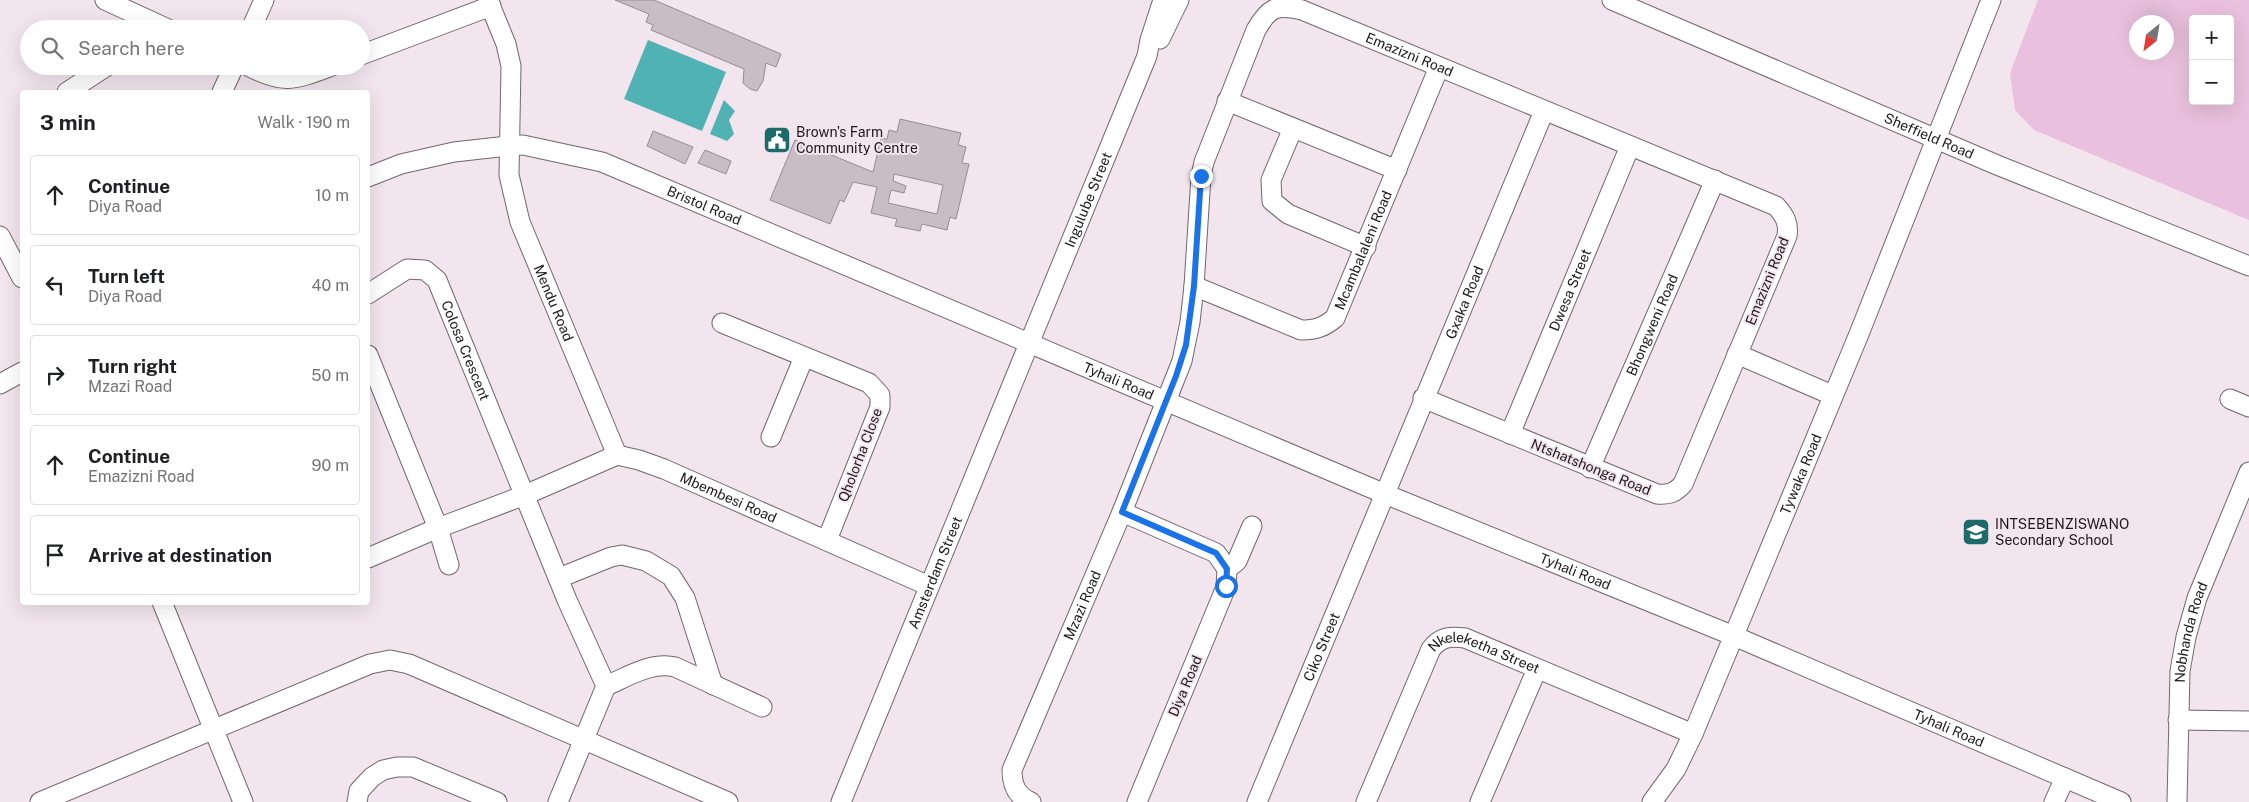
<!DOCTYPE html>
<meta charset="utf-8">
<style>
:root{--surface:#fff;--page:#f2f2f2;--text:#202124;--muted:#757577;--line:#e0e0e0}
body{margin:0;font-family:"Public Sans",sans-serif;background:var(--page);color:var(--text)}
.controls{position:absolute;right:15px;top:15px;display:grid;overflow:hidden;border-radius:5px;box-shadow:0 5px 20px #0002}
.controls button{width:45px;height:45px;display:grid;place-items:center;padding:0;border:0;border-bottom:1px solid var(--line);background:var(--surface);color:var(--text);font:25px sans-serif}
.compass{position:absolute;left:2129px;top:15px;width:45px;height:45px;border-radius:50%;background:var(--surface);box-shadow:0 5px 20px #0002;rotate:210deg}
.stop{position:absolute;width:15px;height:15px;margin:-11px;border:4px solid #1a73e8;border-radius:50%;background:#fff}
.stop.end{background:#1a73e8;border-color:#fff;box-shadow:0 1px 5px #0008}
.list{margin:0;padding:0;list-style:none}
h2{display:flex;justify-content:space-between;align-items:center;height:65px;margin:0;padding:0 20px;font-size:21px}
h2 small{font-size:16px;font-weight:400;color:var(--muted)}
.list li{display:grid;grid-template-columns:32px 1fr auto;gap:15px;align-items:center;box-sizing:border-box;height:80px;margin:0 10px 10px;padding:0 10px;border:1px solid var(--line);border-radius:5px}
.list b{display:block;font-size:19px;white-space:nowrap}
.list p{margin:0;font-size:16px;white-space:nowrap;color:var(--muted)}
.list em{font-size:16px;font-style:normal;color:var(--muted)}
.icon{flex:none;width:28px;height:28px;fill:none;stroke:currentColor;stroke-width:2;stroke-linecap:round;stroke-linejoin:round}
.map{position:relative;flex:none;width:2249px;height:802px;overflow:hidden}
.search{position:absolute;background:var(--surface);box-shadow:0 5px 20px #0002;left:20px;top:20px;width:350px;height:55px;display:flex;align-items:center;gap:12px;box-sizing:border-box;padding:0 18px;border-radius:28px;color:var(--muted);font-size:19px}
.panel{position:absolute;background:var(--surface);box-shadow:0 5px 20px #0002;left:20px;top:90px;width:350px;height:515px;border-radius:5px}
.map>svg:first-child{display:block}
</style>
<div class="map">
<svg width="2249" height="802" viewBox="0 0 2249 802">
<rect width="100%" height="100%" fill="#f2e5ee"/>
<path fill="#e9c0dd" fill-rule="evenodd" d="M2038,0h211v220l-215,-90 -19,-20 -5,-37zM2193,19h37v82h-37zM2136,22h30v30h-30z"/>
<g fill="#50b2b2">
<path d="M648,40l78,32 -24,59 -78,-32z"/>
<path d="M724,100l11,11 -6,9 5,14 -7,7 -17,-7z"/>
</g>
<g fill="#c9bdc5" stroke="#978c94" fill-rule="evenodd">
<path d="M615,0h39l127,54 -5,13 -10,-4 -3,18 -6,10 -7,-2 -7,-6 1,-14 -93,-39 2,-5 -7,-3 3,-8z"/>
<path d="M900,119l61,14 -3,12 8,2 -4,16 7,1 -13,55 -6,-2 -3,13 -25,-6 -2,7 -25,-5 2,-7 -26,-6 6,-26 -24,-5 -9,20 -4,-2 -10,24 -60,-24 25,-60 78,32 8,-34 6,1 2,-9 8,2zM894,174l49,11 -6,29 -49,-11 3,-13 13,3 2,-7 -13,-5z"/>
<path d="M653,131l40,16 -8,17 -38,-18z"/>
<path d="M705,150l26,11 -5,13 -28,-11z"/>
</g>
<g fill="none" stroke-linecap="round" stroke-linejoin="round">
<g stroke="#71666e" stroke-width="21">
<g id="minor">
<path d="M105,0l63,29"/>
<path id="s1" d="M488,0l18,44 5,22 -2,109 11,47 97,233"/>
<path id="s2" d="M1612,0l385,165 252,101"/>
<path d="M251,29l13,-29"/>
<path d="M1160,39l19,-39"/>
<path d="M361,55l130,-49"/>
<path d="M248,66c36,19 46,14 84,0"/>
<path d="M67,92l40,-26"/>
<path d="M222,92l12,-26"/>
<path d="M1227,101l170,69"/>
<path d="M1293,128l-22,52 1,21 16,13 78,33"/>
<path id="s3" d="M368,177l33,-13 53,-12 54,-6 15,-1 79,17 783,332 349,142 387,166"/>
<path d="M0,236l22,42"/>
<path id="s4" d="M1194,286l107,44c15,0 23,-3 34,-12l104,-251"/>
<path id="s5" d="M368,294l39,-25 18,1 12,10 130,320 39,86 -48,116"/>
<path d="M722,323l147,60 11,12v12l-53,133"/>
<path d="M1737,354l95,41"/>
<path d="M368,355l70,173 11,37"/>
<path d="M0,384l22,-12"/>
<path d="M2230,399l19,8"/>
<path id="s6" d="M1510,434l120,-288"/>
<path d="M771,437l33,-80"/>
<path id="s7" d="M1590,468l125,-288"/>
<path d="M1122,512l94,41 11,16 -1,18 -89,215"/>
<path id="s8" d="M368,558l70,-30 87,-33 92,-40 22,5 25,9 265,117"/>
<path d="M1227,569l10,-8 15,-35"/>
<path d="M559,578l52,-21 11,-2 24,6 25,15 14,22 28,87"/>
<path d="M162,602l81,200"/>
<path d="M606,686c21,-9 46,-25 69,-19l87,40"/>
<path d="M2178,720l71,1"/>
<path d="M40,802l330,-138 20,-4 19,4 319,138"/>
<path d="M357,802l2,-11 13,-14 11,-7 14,-3h16l84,35"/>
<path id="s9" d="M841,802l306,-746 3,-16 13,-40"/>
<path id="s10" d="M1031,802c-15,-6 -19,-18 -19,-32l110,-258 60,-151 8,-39 4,-36 7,-110 3,-14 52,-132c13,-23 21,-26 46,-20l474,196c9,10 13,17 11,30l-104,248c-8,9 -14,11 -26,10l-234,-96"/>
<path id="s11" d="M1257,802l287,-691"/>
<path id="s12" d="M1366,802l65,-153c9,-12 19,-13 34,-11l228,96"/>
<path d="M1480,802l57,-133"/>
<path id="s13" d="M1652,802l24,-33 17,-35 166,-400 132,-334"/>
<path d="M2054,802l11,-24"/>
<path id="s14" d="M2177,802l3,-131 6,-34 11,-39 52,-126"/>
</g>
</g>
<use href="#minor" stroke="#fff" stroke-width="19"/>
</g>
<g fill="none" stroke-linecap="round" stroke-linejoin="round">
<path stroke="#1a73e8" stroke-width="6" d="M1201,176l-7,110 -8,59 -10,31 -54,136 94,41 11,16 -1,17"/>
</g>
<defs>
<g id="civic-square" transform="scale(1.4375)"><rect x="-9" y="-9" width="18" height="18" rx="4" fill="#1d6a6a" stroke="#f2e5ee"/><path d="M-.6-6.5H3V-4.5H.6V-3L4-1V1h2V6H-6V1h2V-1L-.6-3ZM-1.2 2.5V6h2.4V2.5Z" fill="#fff"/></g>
<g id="school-square" transform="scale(1.4375)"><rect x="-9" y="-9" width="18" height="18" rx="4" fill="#1d6a6a" stroke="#f2e5ee"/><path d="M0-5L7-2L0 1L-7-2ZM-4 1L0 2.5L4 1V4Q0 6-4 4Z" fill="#fff"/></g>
</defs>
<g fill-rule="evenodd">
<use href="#civic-square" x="777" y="140"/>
<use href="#school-square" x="1976" y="532"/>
</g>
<g text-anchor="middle" stroke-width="4" stroke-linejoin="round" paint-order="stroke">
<g font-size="14" fill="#1c181b" stroke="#f2e5ee">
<text dy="5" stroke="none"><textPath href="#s10" startOffset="998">Emazizni Road</textPath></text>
<text dy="5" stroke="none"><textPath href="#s2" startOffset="345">Sheffield Road</textPath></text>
<text dy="5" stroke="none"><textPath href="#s9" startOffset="651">Ingulube Street</textPath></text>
<text dy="5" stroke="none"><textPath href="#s3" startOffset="351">Bristol Road</textPath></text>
<text dy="5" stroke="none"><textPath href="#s4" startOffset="226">Mcambalaleni Road</textPath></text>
<text transform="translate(1767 281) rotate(-68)" y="5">Emazizni Road</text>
<text dy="5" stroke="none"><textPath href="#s6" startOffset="156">Dwesa Street</textPath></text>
<text dy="5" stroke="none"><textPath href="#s11" startOffset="541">Gxaka Road</textPath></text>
<text dy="5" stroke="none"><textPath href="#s1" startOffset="315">Mendu Road</textPath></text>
<text dy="5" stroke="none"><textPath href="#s7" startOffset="156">Bhongweni Road</textPath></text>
<text dy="5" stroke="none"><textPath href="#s5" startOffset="156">Colosa Crescent</textPath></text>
<text dy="5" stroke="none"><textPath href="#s3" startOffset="801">Tyhali Road</textPath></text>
<text transform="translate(860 455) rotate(-69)" y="5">Qholorha Close</text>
<text transform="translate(1591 467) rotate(22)" y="5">Ntshatshonga Road</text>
<text dy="5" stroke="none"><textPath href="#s13" startOffset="361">Tywaka Road</textPath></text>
<text dy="5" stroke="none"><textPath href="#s8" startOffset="389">Mbembesi Road</textPath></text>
<text dy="5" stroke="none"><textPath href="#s3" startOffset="1296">Tyhali Road</textPath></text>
<text dy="5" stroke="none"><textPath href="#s9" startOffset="248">Amsterdam Street</textPath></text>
<text dy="5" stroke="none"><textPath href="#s10" startOffset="219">Mzazi Road</textPath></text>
<text dy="5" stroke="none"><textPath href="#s14" startOffset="171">Nobhanda Road</textPath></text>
<text dy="5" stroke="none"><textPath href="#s11" startOffset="168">Ciko Street</textPath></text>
<text dy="5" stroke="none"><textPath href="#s12" startOffset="225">Nkeleketha Street</textPath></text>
<text transform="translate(1185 686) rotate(-67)" y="5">Diya Road</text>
<text dy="5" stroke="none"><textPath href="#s3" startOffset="1701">Tyhali Road</textPath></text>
</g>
<g font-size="14" fill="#1c181b" stroke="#f2e5ee" text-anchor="start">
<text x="796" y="137">Brown's Farm<tspan x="796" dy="16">Community Centre</tspan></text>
<text x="1995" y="529">INTSEBENZISWANO<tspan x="1995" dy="16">Secondary School</tspan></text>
</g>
</g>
</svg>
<div class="controls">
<button>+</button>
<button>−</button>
</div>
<svg class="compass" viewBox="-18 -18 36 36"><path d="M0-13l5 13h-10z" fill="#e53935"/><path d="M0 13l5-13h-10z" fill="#757577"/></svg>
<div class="stop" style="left:1226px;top:586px"></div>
<div class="stop end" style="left:1201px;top:176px"></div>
<div class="search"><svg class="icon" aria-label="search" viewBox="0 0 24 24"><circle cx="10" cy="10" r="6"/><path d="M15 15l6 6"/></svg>Search here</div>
<section class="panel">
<h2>3 min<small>Walk · 190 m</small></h2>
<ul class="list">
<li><svg class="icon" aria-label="ahead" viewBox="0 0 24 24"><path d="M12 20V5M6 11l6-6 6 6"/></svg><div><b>Continue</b><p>Diya Road</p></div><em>10 m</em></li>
<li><svg class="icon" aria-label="left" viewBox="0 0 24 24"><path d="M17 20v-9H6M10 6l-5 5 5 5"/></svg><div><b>Turn left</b><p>Diya Road</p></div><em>40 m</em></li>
<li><svg class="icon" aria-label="right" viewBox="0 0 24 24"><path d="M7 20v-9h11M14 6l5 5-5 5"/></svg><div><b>Turn right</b><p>Mzazi Road</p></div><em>50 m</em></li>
<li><svg class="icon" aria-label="ahead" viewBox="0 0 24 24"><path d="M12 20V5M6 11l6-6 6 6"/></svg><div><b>Continue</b><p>Emazizni Road</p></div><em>90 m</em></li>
<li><svg class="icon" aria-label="arrive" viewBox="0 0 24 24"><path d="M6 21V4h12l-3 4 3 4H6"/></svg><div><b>Arrive at destination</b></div></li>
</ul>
</section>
</div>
